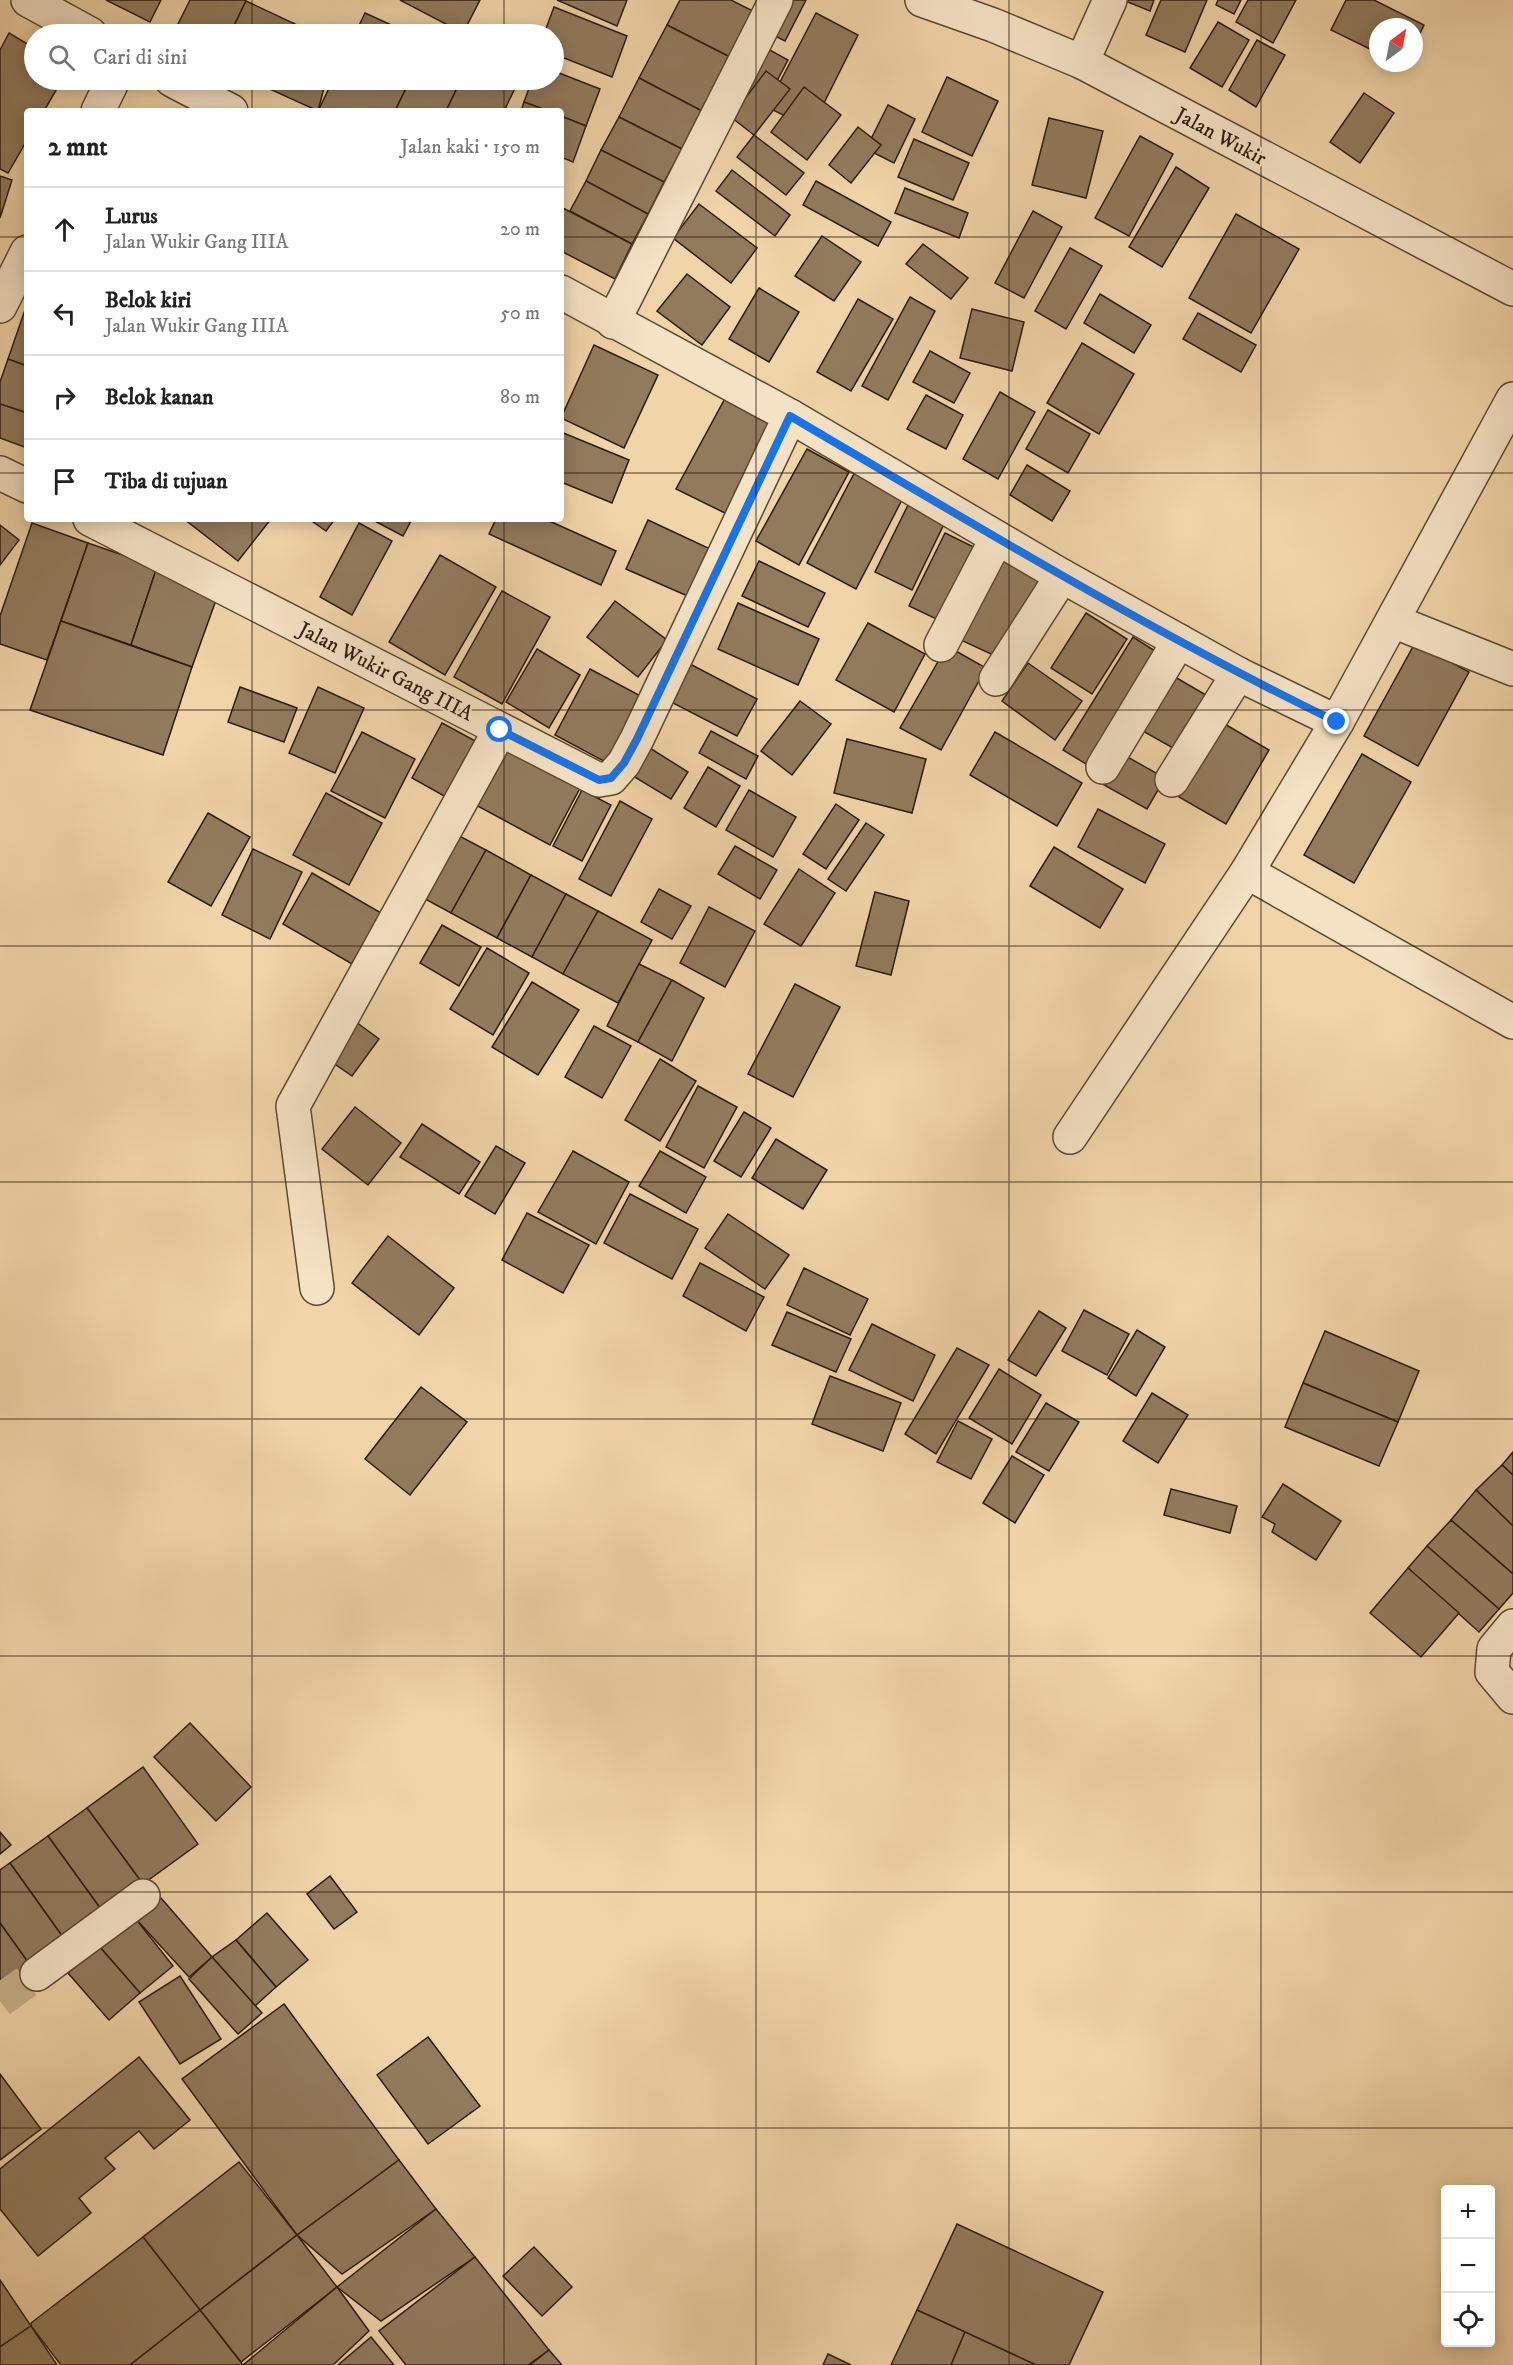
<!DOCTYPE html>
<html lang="id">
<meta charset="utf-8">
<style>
:root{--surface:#fff;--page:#f2f2f2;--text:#222;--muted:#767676;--line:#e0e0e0}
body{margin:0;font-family:"IM FELL DW Pica",serif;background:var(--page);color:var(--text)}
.controls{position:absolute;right:18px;bottom:18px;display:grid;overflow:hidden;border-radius:6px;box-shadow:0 3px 15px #0003}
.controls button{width:54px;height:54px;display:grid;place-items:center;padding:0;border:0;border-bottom:2px solid var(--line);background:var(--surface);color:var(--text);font:30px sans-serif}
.compass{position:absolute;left:1369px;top:18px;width:54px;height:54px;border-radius:50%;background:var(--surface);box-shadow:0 3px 15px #0003;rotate:32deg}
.stop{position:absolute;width:18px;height:18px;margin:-14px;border:4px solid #1a73e8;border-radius:50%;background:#fff}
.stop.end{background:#1a73e8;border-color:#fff;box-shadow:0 2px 6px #0008}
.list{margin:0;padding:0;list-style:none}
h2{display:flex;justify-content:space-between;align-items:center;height:78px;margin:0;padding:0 24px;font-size:26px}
h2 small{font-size:20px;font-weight:400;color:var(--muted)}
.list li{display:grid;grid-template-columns:39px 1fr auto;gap:18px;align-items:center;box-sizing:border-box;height:84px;padding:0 24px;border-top:2px solid var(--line)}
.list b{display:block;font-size:22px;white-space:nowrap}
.list p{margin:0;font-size:20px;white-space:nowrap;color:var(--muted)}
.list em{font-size:20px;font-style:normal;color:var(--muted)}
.icon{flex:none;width:33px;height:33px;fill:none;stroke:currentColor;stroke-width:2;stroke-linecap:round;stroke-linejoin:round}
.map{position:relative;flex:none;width:1513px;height:2365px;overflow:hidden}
.search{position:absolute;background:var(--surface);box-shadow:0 3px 15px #0003;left:24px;top:24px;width:540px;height:66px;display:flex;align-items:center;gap:15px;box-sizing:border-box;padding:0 21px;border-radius:33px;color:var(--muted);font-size:22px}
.panel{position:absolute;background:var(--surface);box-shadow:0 3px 15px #0003;left:24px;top:108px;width:540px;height:414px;border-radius:6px}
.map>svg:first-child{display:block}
</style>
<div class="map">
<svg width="1513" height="2365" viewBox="0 0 1513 2365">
<rect width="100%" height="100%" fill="#f1d4a8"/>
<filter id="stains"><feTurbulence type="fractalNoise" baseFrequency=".00333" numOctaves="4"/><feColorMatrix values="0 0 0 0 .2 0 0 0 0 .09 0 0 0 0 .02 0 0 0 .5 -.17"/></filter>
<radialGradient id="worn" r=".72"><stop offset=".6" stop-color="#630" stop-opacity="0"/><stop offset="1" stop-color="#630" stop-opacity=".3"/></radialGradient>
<g fill="#927b5d" stroke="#2b1b0b" stroke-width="1.5">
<path d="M106,0h55l-11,22z"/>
<path d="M190,0h55l1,1 -16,33h-57z"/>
<path d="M400,0h80l-17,33z"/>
<path d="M557,0h70l-10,26z"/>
<path d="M680,0h51l22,11 -23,46 -63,-32z"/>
<path d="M786,0h20l-21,41 -16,-8z"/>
<path d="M1123,0h31l-4,11z"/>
<path d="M1161,0h46l-22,52 -39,-17z"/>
<path d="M1218,0h23l-7,14 -18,-9z"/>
<path d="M1248,0h48l-23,43 -37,-21z"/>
<path d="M1346,0h28l50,25 -10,21v-19h-36v26l-47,-23z"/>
<path d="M246,1l47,22 -5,11h-58z"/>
<path d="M554,7l73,29 -15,41 -58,-23v-20h-10z"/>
<path d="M365,13l46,21h-56z"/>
<path d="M816,13l42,22 -47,94 -44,-22z"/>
<path d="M1218,22l31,18 -27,47 -32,-19z"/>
<path d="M293,23l20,11h-25z"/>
<path d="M667,25l63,32 -28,54 -63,-33z"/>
<path d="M9,33l25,15v32h28l-18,31h-17v29l-19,33 -8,-4v-119z"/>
<path d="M1257,40l28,15 -29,52 -27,-17z"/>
<path d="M759,44l29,16 -28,53 -29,-17z"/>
<path d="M554,71l46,18 -14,37 -25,-10v-5h-13l-24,-9 8,-22h22z"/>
<path d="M766,71l24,18 -36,46 -23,-18z"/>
<path d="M947,77l51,24 -26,55 -50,-24z"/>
<path d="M639,78l63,33 -20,38 -63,-32z"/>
<path d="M266,80h60l-8,31 -55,-25z"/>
<path d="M333,80h77l-15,31h-77z"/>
<path d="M410,80h51l-15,31h-51z"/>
<path d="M461,80h45l11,4 -13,27h-58z"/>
<path d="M804,87l37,28 -34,45 -36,-28z"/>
<path d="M1364,93l30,20 -34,50 -30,-21z"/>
<path d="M524,102l24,9h-27z"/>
<path d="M888,105l27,14 -21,44 -28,-14z"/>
<path d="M561,116l25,10 -13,36 -12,-5z"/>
<path d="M619,117l63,32 -18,33 -63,-32z"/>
<path d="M1049,118l54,13 -17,67 -54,-13z"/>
<path d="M858,127l23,18 -30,38 -22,-18z"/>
<path d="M754,135l50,38 -18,22 -49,-38z"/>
<path d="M1140,136l33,18 -44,82 -34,-18z"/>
<path d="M914,139l55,24 -16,37 -55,-23z"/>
<path d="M601,150l63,32 -16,32 -62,-33z"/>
<path d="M1176,167l33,21 -47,79 -33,-20z"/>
<path d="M732,170l58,45 -15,21 -59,-45z"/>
<path d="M0,176l12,4 -12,38z"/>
<path d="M586,181l62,33 -16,30 -62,-33z"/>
<path d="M816,181l75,41 -13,24 -75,-41z"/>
<path d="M905,188l63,25 -9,25 -64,-25z"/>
<path d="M699,204l58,44 -26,35 -58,-45z"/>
<path d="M561,207l71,37 -17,35 -54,-28z"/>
<path d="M1033,211l29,16 -38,71 -29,-15z"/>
<path d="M1236,214l63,35 -48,84 -62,-35z"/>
<path d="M822,236l39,26 -27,39 -39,-25z"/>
<path d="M923,244l45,34 -17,21 -45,-35z"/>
<path d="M1070,248l32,18 -36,63 -31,-18z"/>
<path d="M687,274l43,33 -28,38 -45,-34z"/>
<path d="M759,288l40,24 -30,50 -40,-23z"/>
<path d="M1100,294l51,31 -17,28 -50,-30z"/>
<path d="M910,297l25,14 -47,89 -26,-14z"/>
<path d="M858,299l35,20 -42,72 -34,-19z"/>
<path d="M26,307h1v59l-19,-7z"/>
<path d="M972,309l52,13 -12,49 -52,-13z"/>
<path d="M1198,313l58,32 -15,27 -58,-33z"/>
<path d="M1082,343l52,31 -35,60 -52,-31z"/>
<path d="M594,345l64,30 -34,73 -63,-30z"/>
<path d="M930,351l40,22 -16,30 -41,-21z"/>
<path d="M8,359l19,7v47l-27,-9v-22z"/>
<path d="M729,391l54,30 -50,96 -57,-28z"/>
<path d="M1000,392l35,20 -37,67 -35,-20z"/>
<path d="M926,395l37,20 -17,34 -39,-20z"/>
<path d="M0,404l27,9v35l-27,-10z"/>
<path d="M1048,410l42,24 -22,39 -42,-24z"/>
<path d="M561,432l68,28 -17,43 -51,-21z"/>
<path d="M807,449l42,23 -50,93 -43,-24z"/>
<path d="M1027,465l43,26 -18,30 -42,-26z"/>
<path d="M857,468l48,26 -49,95 -49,-26z"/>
<path d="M909,503l36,19 -33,68 -37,-18z"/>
<path d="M184,519h87l-33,42z"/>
<path d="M309,519h26l-9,12z"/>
<path d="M371,519h41l-9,17z"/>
<path d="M496,519h49l71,32 -15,34 -112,-51z"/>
<path d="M648,520l73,34 -22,47 -73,-32z"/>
<path d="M32,523l56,20 -41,117 -47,-16v-28z"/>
<path d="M359,523l33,18 -40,74 -32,-18z"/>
<path d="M0,525l19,15 -19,25z"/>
<path d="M945,533l39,19 -35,73 -40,-19z"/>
<path d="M88,543l69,24 -26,78 -70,-24z"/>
<path d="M994,554l55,33 -47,72 -50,-23z"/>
<path d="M440,555l56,32 -51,88 -56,-33z"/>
<path d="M759,561l66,32 -17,34 -66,-31z"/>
<path d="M157,567l63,22 -28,78 -61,-22z"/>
<path d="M502,591l48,26 -48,87 -48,-27z"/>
<path d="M615,601l52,39 -29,37 -51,-40z"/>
<path d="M738,603l81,36 -21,46 -80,-36z"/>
<path d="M1086,613l41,26 -35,55 -41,-26z"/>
<path d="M61,621l131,46 -29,88 -133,-45z"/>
<path d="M868,623l57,31 -31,58 -58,-32z"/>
<path d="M1133,637l33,21 -70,112 -33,-20z"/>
<path d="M1415,643l54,29 -51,94 -54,-30z"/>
<path d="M947,646l39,22 -45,82 -41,-22z"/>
<path d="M537,649l43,26 -31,53 -43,-26z"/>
<path d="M1028,663l54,38 -27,39 -53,-39z"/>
<path d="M690,664l67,35 -20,37 -66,-34z"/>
<path d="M590,669l60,32 -35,66 -60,-32z"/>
<path d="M1168,673l45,26 -31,54 -50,-28z"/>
<path d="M240,687l57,21 -13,34 -56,-20z"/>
<path d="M318,687l46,21 -29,65 -46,-20z"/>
<path d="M800,701l31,23 -39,51 -31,-24z"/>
<path d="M442,723l50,27 -30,56 -50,-28z"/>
<path d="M1223,723l46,27 -43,74 -47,-27z"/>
<path d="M711,731l47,25 -12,23 -47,-26z"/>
<path d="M362,732l53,27 -30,59 -54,-27z"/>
<path d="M995,732l87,51 -25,43 -87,-51z"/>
<path d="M847,739l79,20 -14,54 -78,-20z"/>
<path d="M645,745l43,27 -17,27 -43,-26z"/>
<path d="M502,746l78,42 -30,57 -78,-42z"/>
<path d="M1115,750l50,28 -18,31 -50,-28z"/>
<path d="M1362,754l49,28 -57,101 -50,-28z"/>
<path d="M708,767l32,19 -24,41 -32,-19z"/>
<path d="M582,790l29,15 -29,56 -29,-15z"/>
<path d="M749,790l47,27 -23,40 -47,-27z"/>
<path d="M326,793l56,30 -33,62 -56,-30z"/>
<path d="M620,801l32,18 -41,77 -32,-17z"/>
<path d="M836,804l23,16 -33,49 -23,-15z"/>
<path d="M1098,809l67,35 -20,39 -67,-36z"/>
<path d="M208,813l42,24 -39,69 -43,-24z"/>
<path d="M866,823l18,12 -38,56 -18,-12z"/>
<path d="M448,830l38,20 -35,63 -37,-20z"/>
<path d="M735,846l42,24 -17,29 -42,-25z"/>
<path d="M1054,847l69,42 -23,39 -70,-42z"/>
<path d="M253,849l49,23 -32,67 -48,-24z"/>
<path d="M486,850l45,25 -34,63 -46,-25z"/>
<path d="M799,869l36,24 -34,53 -37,-22z"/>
<path d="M312,873l76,44 -29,51 -76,-44z"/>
<path d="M531,875l35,19 -34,63 -35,-19z"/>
<path d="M659,889l32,17 -19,33 -31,-17z"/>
<path d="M875,892l34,9 -18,74 -35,-9z"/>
<path d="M566,894l32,17 -35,63 -31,-17z"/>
<path d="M709,907l46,24 -30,56 -45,-24z"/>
<path d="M598,911l54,29 -34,63 -55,-29z"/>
<path d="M442,925l39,22 -22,39 -39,-23z"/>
<path d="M487,948l42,25 -36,62 -43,-26z"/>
<path d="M639,964l33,16 -34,62 -31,-16z"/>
<path d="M672,980l32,18 -32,63 -34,-19z"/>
<path d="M532,982l47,28 -41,65 -46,-28z"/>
<path d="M795,984l45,23 -47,90 -45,-23z"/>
<path d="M356,1022l23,17 -27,37 -23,-16z"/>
<path d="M594,1026l37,20 -29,52 -37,-21z"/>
<path d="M660,1059l36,22 -36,60 -35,-21z"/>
<path d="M698,1086l39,21 -33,61 -38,-21z"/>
<path d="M355,1107l46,36 -33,42 -46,-36z"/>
<path d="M744,1112l27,16 -30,49 -27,-16z"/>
<path d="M422,1124l58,38 -21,32 -59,-37z"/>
<path d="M776,1139l51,31 -24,39 -51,-31z"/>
<path d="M496,1146l29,17 -30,51 -30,-18z"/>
<path d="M573,1151l56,31 -33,62 -58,-32z"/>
<path d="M660,1151l46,26 -20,36 -47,-27z"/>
<path d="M630,1194l68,35 -26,50 -68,-36z"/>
<path d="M527,1213l62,32 -26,48 -61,-33z"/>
<path d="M728,1214l61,41 -24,34 -60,-41z"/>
<path d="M388,1236l66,52 -35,47 -67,-52z"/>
<path d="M700,1263l64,34 -18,34 -63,-35z"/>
<path d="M804,1268l64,31 -18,36 -63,-30z"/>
<path d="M1084,1310l45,24 -22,41 -45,-24z"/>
<path d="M1039,1311l27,17 -30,48 -28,-16z"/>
<path d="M787,1312l64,27 -15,33 -64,-27z"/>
<path d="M872,1324l63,31 -22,46 -64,-31z"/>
<path d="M1137,1330l28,17 -29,49 -28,-18z"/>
<path d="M1325,1331l94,40 -21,51 -95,-39z"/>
<path d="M957,1348l32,17 -53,89 -31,-20z"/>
<path d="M999,1369l42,26 -29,49 -43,-26z"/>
<path d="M830,1376l71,27 -18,48 -71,-27z"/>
<path d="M1303,1383l95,39 -19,44 -94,-39z"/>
<path d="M421,1387l46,35 -57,73 -45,-36z"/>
<path d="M1152,1393l36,22 -30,48 -35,-22z"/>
<path d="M1046,1403l33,19 -30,49 -33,-19z"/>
<path d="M958,1421l34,18 -21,40 -34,-17z"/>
<path d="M1513,1452v23l-11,-10z"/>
<path d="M1012,1456l32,19 -29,48 -32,-20z"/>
<path d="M1502,1465l11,10v51l-37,-36z"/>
<path d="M1283,1484l58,37 -25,39 -44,-28 3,-8 -13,-7z"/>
<path d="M1171,1489l66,17 -7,27 -66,-18z"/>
<path d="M1476,1490l37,36v48l-62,-54z"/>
<path d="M1451,1520l62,54v19l-14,16 -72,-63z"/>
<path d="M1427,1546l72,63 -20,23 -71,-64z"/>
<path d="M1408,1568l51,45 -38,44 -51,-44z"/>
<path d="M190,1723l61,64 -35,34 -62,-64z"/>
<path d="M143,1767l55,77 -55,40 -56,-76z"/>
<path d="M87,1808l56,76 -40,28 -55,-76z"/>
<path d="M0,1832l11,13 -11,9z"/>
<path d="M48,1836l55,76 -38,28 -55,-77z"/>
<path d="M10,1863l55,77 -35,25 -30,-42v-53z"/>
<path d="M330,1876l27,36 -23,17 -27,-35z"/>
<path d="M161,1898l51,59 -23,20 -54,-59z"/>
<path d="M267,1913l41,47 -32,27 -40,-47z"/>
<path d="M135,1918l38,48 -33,27 -41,-47z"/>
<path d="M0,1923l30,42 -30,21z"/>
<path d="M236,1940l40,47 -21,19 -43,-49z"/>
<path d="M99,1946l41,47 -31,27 -41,-47z"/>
<path d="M212,1957l50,56 -24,21 -49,-55z"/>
<path d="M180,1976l41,63 -41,25 -41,-62z"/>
<path d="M284,2004l115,156 -102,75 -115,-156z"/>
<path d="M428,2037l52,69 -52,38 -51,-69z"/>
<path d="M139,2057l51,63 -36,29 -15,-18 -34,27 10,11 -36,29 12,15 -53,43 -38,-47v-40z"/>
<path d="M0,2074l41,55 -41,31z"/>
<path d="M399,2160l37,49 -94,65 -45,-39z"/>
<path d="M239,2162l58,73 -97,75 -57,-73z"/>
<path d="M436,2209l39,48 -94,64 -44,-34z"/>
<path d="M957,2224l146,68 -34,73h-33l-119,-55z"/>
<path d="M297,2235l40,52 -96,75 -41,-52z"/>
<path d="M143,2237l57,73 -70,55h-69l-30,-39v-3z"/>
<path d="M534,2247l38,40 -30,29 -39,-40z"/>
<path d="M475,2257l74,93 -21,15h-122l-27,-34z"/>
<path d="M0,2280l31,46 -31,21z"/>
<path d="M337,2287l32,44 -36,34h-90z"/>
<path d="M200,2310l43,55h-113z"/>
<path d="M917,2310l48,22 -14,33h-60z"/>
<path d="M31,2326l26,39h-57v-18z"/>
<path d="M965,2332l71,33h-85z"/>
<path d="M371,2337l23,28h-56z"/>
<path d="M549,2350l13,15h-32z"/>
<path d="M828,2354l23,11h-28z"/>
</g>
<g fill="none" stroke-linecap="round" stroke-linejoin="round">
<path stroke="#c9af89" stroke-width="33" stroke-dasharray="33 16" stroke-linecap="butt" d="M0,2001l37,-27"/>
<g stroke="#5c4932" stroke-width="36">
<g id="minor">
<path d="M28,0l62,34"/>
<path d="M922,0l71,25 89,37 431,227"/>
<path d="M1082,62l28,-62"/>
<path d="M172,80l59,31"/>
<path d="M98,111l15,-31"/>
<path d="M561,292l229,124 272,160 176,98 99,48"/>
<path d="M0,306l27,-54"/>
<path d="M613,322l163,-322"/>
<path d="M0,473l27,13"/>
<path d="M90,519l509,261 12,-2 13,-15 13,-24 153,-323"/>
<path d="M1393,621l120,48"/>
<path d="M941,645l56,-107"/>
<path d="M996,679l66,-103"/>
<path d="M1103,767l76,-126"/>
<path d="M1172,780l66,-106"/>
<path d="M1247,872l266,150"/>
<path d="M1070,1137l177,-265 90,-150 176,-323"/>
<path d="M317,1288l-24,-182 207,-376"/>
<path d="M1513,1626l-19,23 -2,23 21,25"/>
<path d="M37,1974l106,-78"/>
</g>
</g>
<use href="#minor" stroke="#f6e3c6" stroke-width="33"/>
</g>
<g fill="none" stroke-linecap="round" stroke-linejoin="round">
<path stroke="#1a73e8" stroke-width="8" d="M500,730l99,50 12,-2 13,-15 13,-24 153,-323c180,106 359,215 547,306"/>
</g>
<path fill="none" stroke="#2b1b0b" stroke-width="1.5" stroke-opacity="0.55" d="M252,0v34M504,0v34M756,0v2365M1009,0v2365M1261,0v2365M252,80v31M504,80v31M0,237h27M561,237h952M0,473h27M561,473h952M252,519v1846M504,519v1846M0,710h1513M0,946h1513M0,1182h1513M0,1419h1513M0,1656h1513M0,1892h1513M0,2128h1513"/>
<g text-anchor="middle" stroke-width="4.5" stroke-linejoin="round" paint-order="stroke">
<g font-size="21" fill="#2b1b0b" stroke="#f6e3c6">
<text transform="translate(1221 136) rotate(28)" y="7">Jalan Wukir</text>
<text transform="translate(386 671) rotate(27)" y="7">Jalan Wukir Gang IIIA</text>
</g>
</g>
<rect width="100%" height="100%" filter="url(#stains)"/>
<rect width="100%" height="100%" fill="url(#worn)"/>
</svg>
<div class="controls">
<button>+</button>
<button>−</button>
<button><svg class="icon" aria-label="locate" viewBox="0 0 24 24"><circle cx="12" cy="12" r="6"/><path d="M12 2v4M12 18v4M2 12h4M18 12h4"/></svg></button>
</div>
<svg class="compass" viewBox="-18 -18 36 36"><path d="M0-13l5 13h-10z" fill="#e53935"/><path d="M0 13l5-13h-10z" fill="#767676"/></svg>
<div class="stop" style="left:500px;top:730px"></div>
<div class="stop end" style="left:1337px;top:722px"></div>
<div class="search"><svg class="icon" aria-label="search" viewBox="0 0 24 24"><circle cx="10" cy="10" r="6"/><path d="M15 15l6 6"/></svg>Cari di sini</div>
<section class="panel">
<h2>2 mnt<small>Jalan kaki · 150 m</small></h2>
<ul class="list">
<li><svg class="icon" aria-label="ahead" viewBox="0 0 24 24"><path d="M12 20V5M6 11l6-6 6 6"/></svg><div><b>Lurus</b><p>Jalan Wukir Gang IIIA</p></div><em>20 m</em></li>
<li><svg class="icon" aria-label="left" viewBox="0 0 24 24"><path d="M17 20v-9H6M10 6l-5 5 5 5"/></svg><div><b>Belok kiri</b><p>Jalan Wukir Gang IIIA</p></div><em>50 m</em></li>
<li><svg class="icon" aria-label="right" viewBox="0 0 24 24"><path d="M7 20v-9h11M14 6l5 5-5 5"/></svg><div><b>Belok kanan</b></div><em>80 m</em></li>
<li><svg class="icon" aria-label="arrive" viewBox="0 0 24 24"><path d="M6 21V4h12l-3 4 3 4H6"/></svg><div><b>Tiba di tujuan</b></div></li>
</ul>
</section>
</div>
